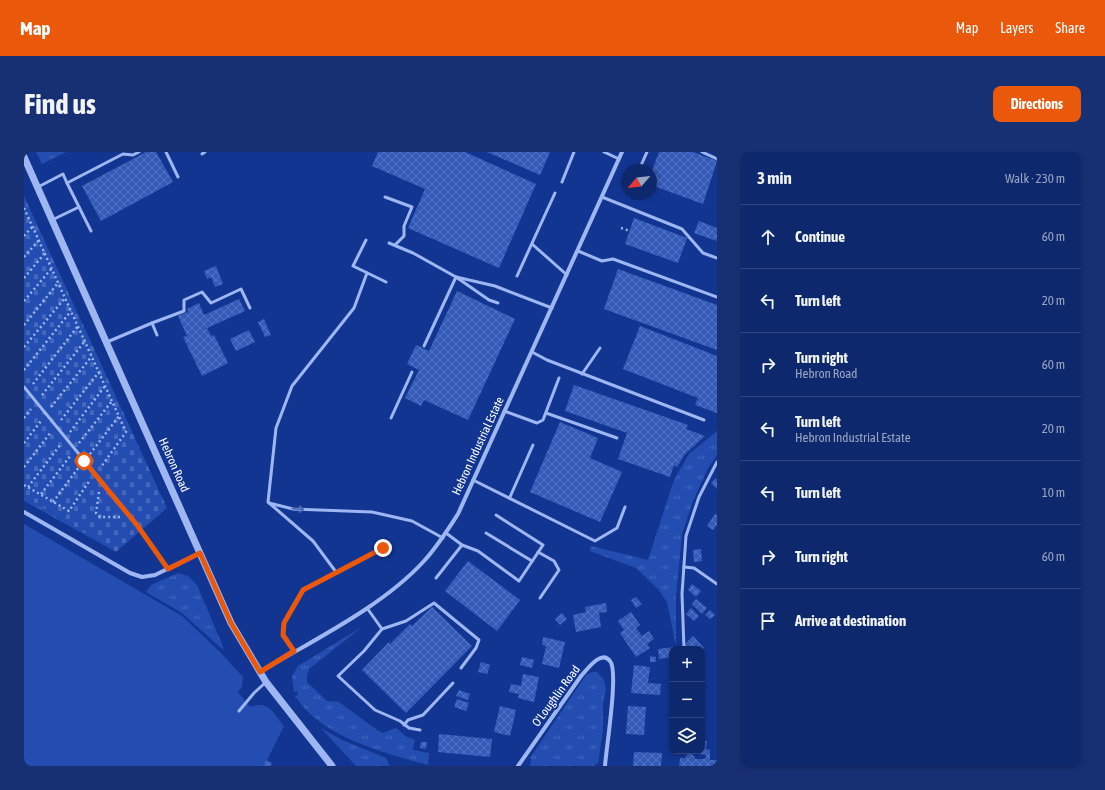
<!DOCTYPE html>
<meta charset="utf-8">
<style>
:root{--surface:#0e286e;--page:#173073;--text:#f1f3f6;--muted:#9ba6c2;--line:#2e4481;--accent:#ea580c}
body{margin:0;font-family:"Asap Condensed",sans-serif;background:var(--page);color:var(--text)}
.controls{position:absolute;right:12px;bottom:12px;display:grid;overflow:hidden;border-radius:8px;box-shadow:0 2px 6px #0003}
.controls button{width:36px;height:36px;display:grid;place-items:center;padding:0;border:0;border-bottom:1px solid var(--line);background:var(--surface);color:var(--text);font:20px sans-serif}
.compass{position:absolute;left:597px;top:12px;width:36px;height:36px;border-radius:50%;background:var(--surface);box-shadow:0 2px 6px #0003;rotate:242deg}
.stop{position:absolute;width:12px;height:12px;margin:-9px;border:3px solid #ea580c;border-radius:50%;background:#fff}
.stop.end{background:#ea580c;border-color:#fff;box-shadow:0 1px 4px #0008}
.list{margin:0;padding:0;list-style:none}
h2{display:flex;justify-content:space-between;align-items:center;height:52px;margin:0;padding:0 16px;font-size:17px}
h2 small{font-size:13px;font-weight:400;color:var(--muted)}
.list li{display:grid;grid-template-columns:26px 1fr auto;gap:12px;align-items:center;box-sizing:border-box;height:64px;padding:0 16px;border-top:1px solid var(--line)}
.list b{display:block;font-size:15px;white-space:nowrap}
.list p{margin:0;font-size:13px;white-space:nowrap;color:var(--muted)}
.list em{font-size:13px;font-style:normal;color:var(--muted)}
.icon{flex:none;width:22px;height:22px;fill:none;stroke:currentColor;stroke-width:2;stroke-linecap:round;stroke-linejoin:round}
.map{position:relative;flex:none;width:693px;height:614px;overflow:hidden;border-radius:8px}
header{display:flex;align-items:center;gap:24px;box-sizing:border-box;height:56px;padding:0 20px;background:var(--accent);color:#fff}
header strong{font-size:19px}
nav{display:flex;gap:22px;margin-inline-start:auto;font-size:14px}
.intro{display:flex;align-items:center;justify-content:space-between;box-sizing:border-box;height:96px;padding:0 24px}
h1{margin:0;font-size:28px}
.button{padding:10px 18px;border-radius:8px;background:var(--accent);color:#fff;font-size:14px;font-weight:700}
main{display:flex;gap:24px;padding:0 24px}
aside{flex:1;background:var(--surface);border-radius:8px;box-shadow:0 2px 6px #0003}
.map>svg:first-child{display:block}
</style>
<header>
<strong>Map</strong>
<nav><a>Map</a><a>Layers</a><a>Share</a></nav>
</header>
<div class="intro"><h1>Find us</h1><a class="button">Directions</a></div>
<main>
<div class="map">
<svg width="693" height="614" viewBox="0 0 693 614">
<defs>
<pattern id="grass-tufts" width="24" height="20" patternUnits="userSpaceOnUse"><rect width="24" height="20" fill="#234db1"/><path d="M3 7l-1-3M5 7V3M7 7l1-3M15 17l-1-3M17 17v-4M19 17l1-3" fill="none" stroke="#4468bd"/></pattern>
<pattern id="cemetery-stones" width="16" height="16" patternUnits="userSpaceOnUse"><rect width="16" height="16" fill="#234db1"/><path d="M2 7V4a2 2 0 0 1 4 0v3zM10 15v-3a2 2 0 0 1 4 0v3z" fill="#4468bd"/></pattern>
<pattern id="building-cross-hatch" width="8" height="8" patternUnits="userSpaceOnUse"><rect width="8" height="8" fill="#355bb9"/><path d="M0 0l8 8M0 8l8-8" fill="none" stroke="#5374c4"/></pattern>
</defs>
<rect width="100%" height="100%" fill="#123592"/>
<g fill="url(#grass-tufts)">
<path d="M12,0h30l-24,12z"/>
<path d="M693,279v24l-9,13 -15,33 -11,33 -6,63v49l-9,-44 -9,-13 -22,-21 -46,-17 1,-5 57,14 26,-80 15,-26z"/>
<path d="M0,344l92,56 -92,-51z"/>
<path d="M154,421l10,3 9,9 27,64 -3,-1 -39,-35 -36,-21 5,-7z"/>
<path d="M338,475l-53,42 -2,6v7l20,19 12,1 38,28 6,3 13,-5 11,9 8,3 -2,10 16,3 -1,12c-44,-12 -107,-28 -133,-69l3,-1 -1,-4 -3,1 -2,-16 6,-10z"/>
<path d="M568,520h5l7,8 2,9 -3,15v26l-5,34h-3v2h-65l1,-7 -1,-1 56,-83z"/>
<path d="M297,576l21,12 44,18 4,8h-34z"/>
</g>
<path fill="url(#cemetery-stones)" d="M0,44l143,312 -51,44 -92,-56z"/>
<path fill="#234db1" d="M0,372l158,92 40,38 21,23 -1,10 -4,5 12,15c19,-7 23,6 34,19l-20,40h-240z"/>
<g fill="url(#building-cross-hatch)">
<path d="M122,0h10l17,30 -72,39 -19,-35z"/>
<path d="M354,0h87l71,32 -37,84 -91,-40 17,-39 -53,-23z"/>
<path d="M463,0h63l-10,23z"/>
<path d="M635,0h34l24,9 -14,43 -52,-19v-12z"/>
<path d="M610,66l53,20 -9,25 -53,-19z"/>
<path d="M675,69l18,7v13l-23,-8z"/>
<path d="M192,114l7,18 -8,3 -4,-10 -4,2 -3,-8z"/>
<path d="M594,117l99,36v45l-113,-41z"/>
<path d="M433,139l58,28 -47,101 -44,-20 -3,6 -16,-8 14,-28 -12,-6 9,-19 13,6z"/>
<path d="M215,147l6,12 -38,17 4,8 3,-1 14,28 -26,13 -19,-39 4,-1 -9,-20 10,-4 -1,-3 12,-6 5,12z"/>
<path d="M240,167l7,16 -6,2 -7,-15z"/>
<path d="M616,174l77,30v57l-22,-8 3,-7 -75,-29z"/>
<path d="M225,178l6,12 -19,9 -6,-12z"/>
<path d="M550,233l114,40 -2,4 19,7 -20,18 -8,13 -3,-2 -4,12 -52,-18 9,-26 -62,-22z"/>
<path d="M536,270l38,16 -8,20 32,14 -22,50 -70,-30z"/>
<path d="M692,326l1,2v9l-6,-6z"/>
<path d="M691,362l2,1v10l-4,5 -6,-4z"/>
<path d="M677,397l1,12 -8,1 -1,-12z"/>
<path d="M444,409l52,39 -23,31 -52,-40z"/>
<path d="M668,432l9,7 -5,6 -8,-7z"/>
<path d="M612,445l6,7 -6,4 -5,-8z"/>
<path d="M672,447l11,9 -5,6 -10,-10z"/>
<path d="M582,451l1,9 -8,1 2,14 -25,5 -3,-17 13,-3 -1,-5z"/>
<path d="M408,455l40,39 -66,67 -44,-43 27,-28 1,2 20,-20 2,2z"/>
<path d="M667,456l8,8 -5,5 -8,-7z"/>
<path d="M686,458l5,5 -5,4 -5,-4z"/>
<path d="M607,460l9,13 -4,3 6,8 7,-5 5,8 -7,5 3,4 -14,9 -16,-24 4,-3 -6,-9z"/>
<path d="M538,461l5,6 -7,6 -5,-6z"/>
<path d="M669,484l11,12 -1,1h-15l-4,-4z"/>
<path d="M519,485l22,5 -6,26 -17,-4 4,-18 -4,-1z"/>
<path d="M651,495v2h-3v8l-13,2 -1,-10z"/>
<path d="M626,504l6,1v5h-6z"/>
<path d="M498,505l12,3 -2,8 -12,-3z"/>
<path d="M457,510l9,3 -3,9 -9,-2z"/>
<path d="M610,513l16,2 -2,16 13,1 -1,11 -29,-2z"/>
<path d="M499,522l16,3 -5,25 -16,-4 1,-4 -10,-2 2,-8 10,2z"/>
<path d="M435,538l11,4 -2,6 -12,-4z"/>
<path d="M433,547l12,4 -3,8 -12,-4z"/>
<path d="M476,554l16,4 -6,26 -16,-4z"/>
<path d="M604,554l18,1 -2,28 -18,-1z"/>
<path d="M415,582l53,5 -2,18 -52,-5z"/>
<path d="M678,589h5l-1,8 4,1v10h7v6h-38l1,-8h5l3,-5 7,3v3h10l1,-4 -8,-1 1,-3h3z"/>
<path d="M397,590h6l-1,7 -6,-1z"/>
<path d="M610,600l28,1 -1,13h-28z"/>
<path d="M242,608l6,3 -1,3h-8z"/>
</g>
<g fill="none" stroke-linecap="round" stroke-linejoin="round">
<g stroke="#9eb7f2" stroke-width="2.5" stroke-dasharray="2 3" stroke-linecap="butt">
<path d="M0,56l102,224 -25,35"/>
<path d="M597,76l9,3"/>
<path d="M0,84l9,-10"/>
<path d="M0,105l15,-17"/>
<path d="M0,126l21,-25"/>
<path d="M0,149l28,-33"/>
<path d="M0,173l34,-42"/>
<path d="M0,195l41,-49"/>
<path d="M0,218l47,-59"/>
<path d="M9,232l45,-58"/>
<path d="M18,243l43,-54"/>
<path d="M27,255l41,-51"/>
<path d="M0,266l7,-9"/>
<path d="M37,268l38,-48"/>
<path d="M46,280l35,-46"/>
<path d="M0,291l17,-22"/>
<path d="M55,291l33,-42"/>
<path d="M66,302l29,-38"/>
<path d="M0,315l27,-35"/>
<path d="M0,333l45,26 21,-31"/>
<path d="M4,335l33,-43"/>
<path d="M75,340l-3,21 4,4h20"/>
<path d="M17,342l30,-39"/>
<path d="M29,350l26,-35"/>
</g>
<g stroke="#9eb7f2" stroke-width="3">
<path d="M142,0l12,25"/>
<path d="M580,0l15,7"/>
<path d="M678,0l15,7"/>
<path d="M178,2l3,-2"/>
<path d="M615,18l8,-18"/>
<path d="M538,30l12,-30"/>
<path d="M14,35l25,-13 4,9 56,-29 10,1 6,-3"/>
<path d="M361,45l27,10 -8,19v10l-9,9"/>
<path d="M578,45l80,32 21,24 14,5"/>
<path d="M55,55l12,24"/>
<path d="M28,68l27,-13 -12,-24"/>
<path d="M342,88l-13,26 33,16"/>
<path d="M365,91l24,10 43,24 39,9 57,22"/>
<path d="M508,92l35,31"/>
<path d="M554,99l24,10 11,-2 104,38"/>
<path d="M493,124l38,-83"/>
<path d="M128,171l32,-12v-11l18,-8 9,11 30,-14 9,19"/>
<path d="M83,190l45,-19 5,12"/>
<path d="M400,194l32,-69 33,23 9,3"/>
<path d="M508,200l15,8 157,60"/>
<path d="M558,222l18,-26"/>
<path d="M0,235l113,138 31,44"/>
<path d="M480,259l33,12 6,-3 16,-42"/>
<path d="M522,261l71,25"/>
<path d="M367,266l21,-46"/>
<path d="M449,328l122,61 22,-13 8,-21"/>
<path d="M486,345l23,-52"/>
<path d="M245,351l24,6 79,3 40,9 31,17"/>
<path d="M462,381l46,28"/>
<path d="M438,393l16,6 41,30 24,-36 -47,-30"/>
<path d="M514,400l16,9 5,9 -19,28"/>
<path d="M660,415l10,1 23,16"/>
<path d="M312,420l-23,-31 -45,-39 8,-74 16,-42 62,-78 13,-35"/>
<path d="M412,426l26,-33 -16,-12"/>
<path d="M343,456l15,21 -18,22 -26,25 37,34 25,11 9,7 11,2"/>
<path d="M358,477l24,-8 28,-18 45,37 -3,8 -15,20"/>
<path d="M660,497l-2,-55 4,-58 13,-39 18,-35"/>
<path d="M270,499l-11,-16 1,-12 19,-33 80,-42"/>
<path d="M215,559l15,-18 11,-10"/>
<path d="M380,573l4,-5 15,-5 30,-32"/>
</g>
<g stroke="#9eb7f2" stroke-width="4">
<path d="M0,360l106,61 12,4 13,-2 45,-22"/>
<path d="M236,520c53,-32 122,-65 164,-111 13,-14 23,-30 34,-47l164,-362"/>
<path d="M494,614l63,-90c6,-6 20,-27 29,-15 9,10 -4,88 -5,105"/>
</g>
<path stroke="#9eb7f2" stroke-width="7" d="M0,5l207,466 35,59 66,84"/>
</g>
<defs><path id="oneway-shaft" d="M-6 0H5M1.5-3L5.5 0L1.5 3" fill="none" stroke-width="1.6" stroke-linecap="round" stroke-linejoin="round"/></defs>
<use stroke="#4a69b8" href="#oneway-shaft" transform="translate(274 357) rotate(4)"/>
<g fill="none" stroke-linecap="round" stroke-linejoin="round">
<path stroke="#ea580c" stroke-width="5" d="M60,309l53,64 31,44 32,-16 31,70 29,49 34,-21 -11,-16 1,-12 19,-33 80,-42"/>
</g>
<g text-anchor="middle" stroke-width="4" stroke-linejoin="round" paint-order="stroke">
<g font-size="12" fill="#fff" stroke="#123592">
<text transform="translate(454 294) rotate(-65)" y="4">Hebron Industrial Estate</text>
<text transform="translate(150 313) rotate(66)" y="4">Hebron Road</text>
<text transform="translate(532 544) rotate(-54)" y="4">O'Loughlin Road</text>
</g>
</g>
</svg>
<div class="controls">
<button>+</button>
<button>−</button>
<button><svg class="icon" aria-label="layers" viewBox="0 0 24 24"><path d="M12 4l9 5-9 5-9-5zM3 14l9 5 9-5"/></svg></button>
</div>
<svg class="compass" viewBox="-18 -18 36 36"><path d="M0-13l5 13h-10z" fill="#e53935"/><path d="M0 13l5-13h-10z" fill="#9ba6c2"/></svg>
<div class="stop" style="left:60px;top:309px"></div>
<div class="stop end" style="left:359px;top:396px"></div>
</div>
<aside>
<h2>3 min<small>Walk · 230 m</small></h2>
<ul class="list">
<li><svg class="icon" aria-label="ahead" viewBox="0 0 24 24"><path d="M12 20V5M6 11l6-6 6 6"/></svg><div><b>Continue</b></div><em>60 m</em></li>
<li><svg class="icon" aria-label="left" viewBox="0 0 24 24"><path d="M17 20v-9H6M10 6l-5 5 5 5"/></svg><div><b>Turn left</b></div><em>20 m</em></li>
<li><svg class="icon" aria-label="right" viewBox="0 0 24 24"><path d="M7 20v-9h11M14 6l5 5-5 5"/></svg><div><b>Turn right</b><p>Hebron Road</p></div><em>60 m</em></li>
<li><svg class="icon" aria-label="left" viewBox="0 0 24 24"><path d="M17 20v-9H6M10 6l-5 5 5 5"/></svg><div><b>Turn left</b><p>Hebron Industrial Estate</p></div><em>20 m</em></li>
<li><svg class="icon" aria-label="left" viewBox="0 0 24 24"><path d="M17 20v-9H6M10 6l-5 5 5 5"/></svg><div><b>Turn left</b></div><em>10 m</em></li>
<li><svg class="icon" aria-label="right" viewBox="0 0 24 24"><path d="M7 20v-9h11M14 6l5 5-5 5"/></svg><div><b>Turn right</b></div><em>60 m</em></li>
<li><svg class="icon" aria-label="arrive" viewBox="0 0 24 24"><path d="M6 21V4h12l-3 4 3 4H6"/></svg><div><b>Arrive at destination</b></div></li>
</ul>
</aside>
</main>
